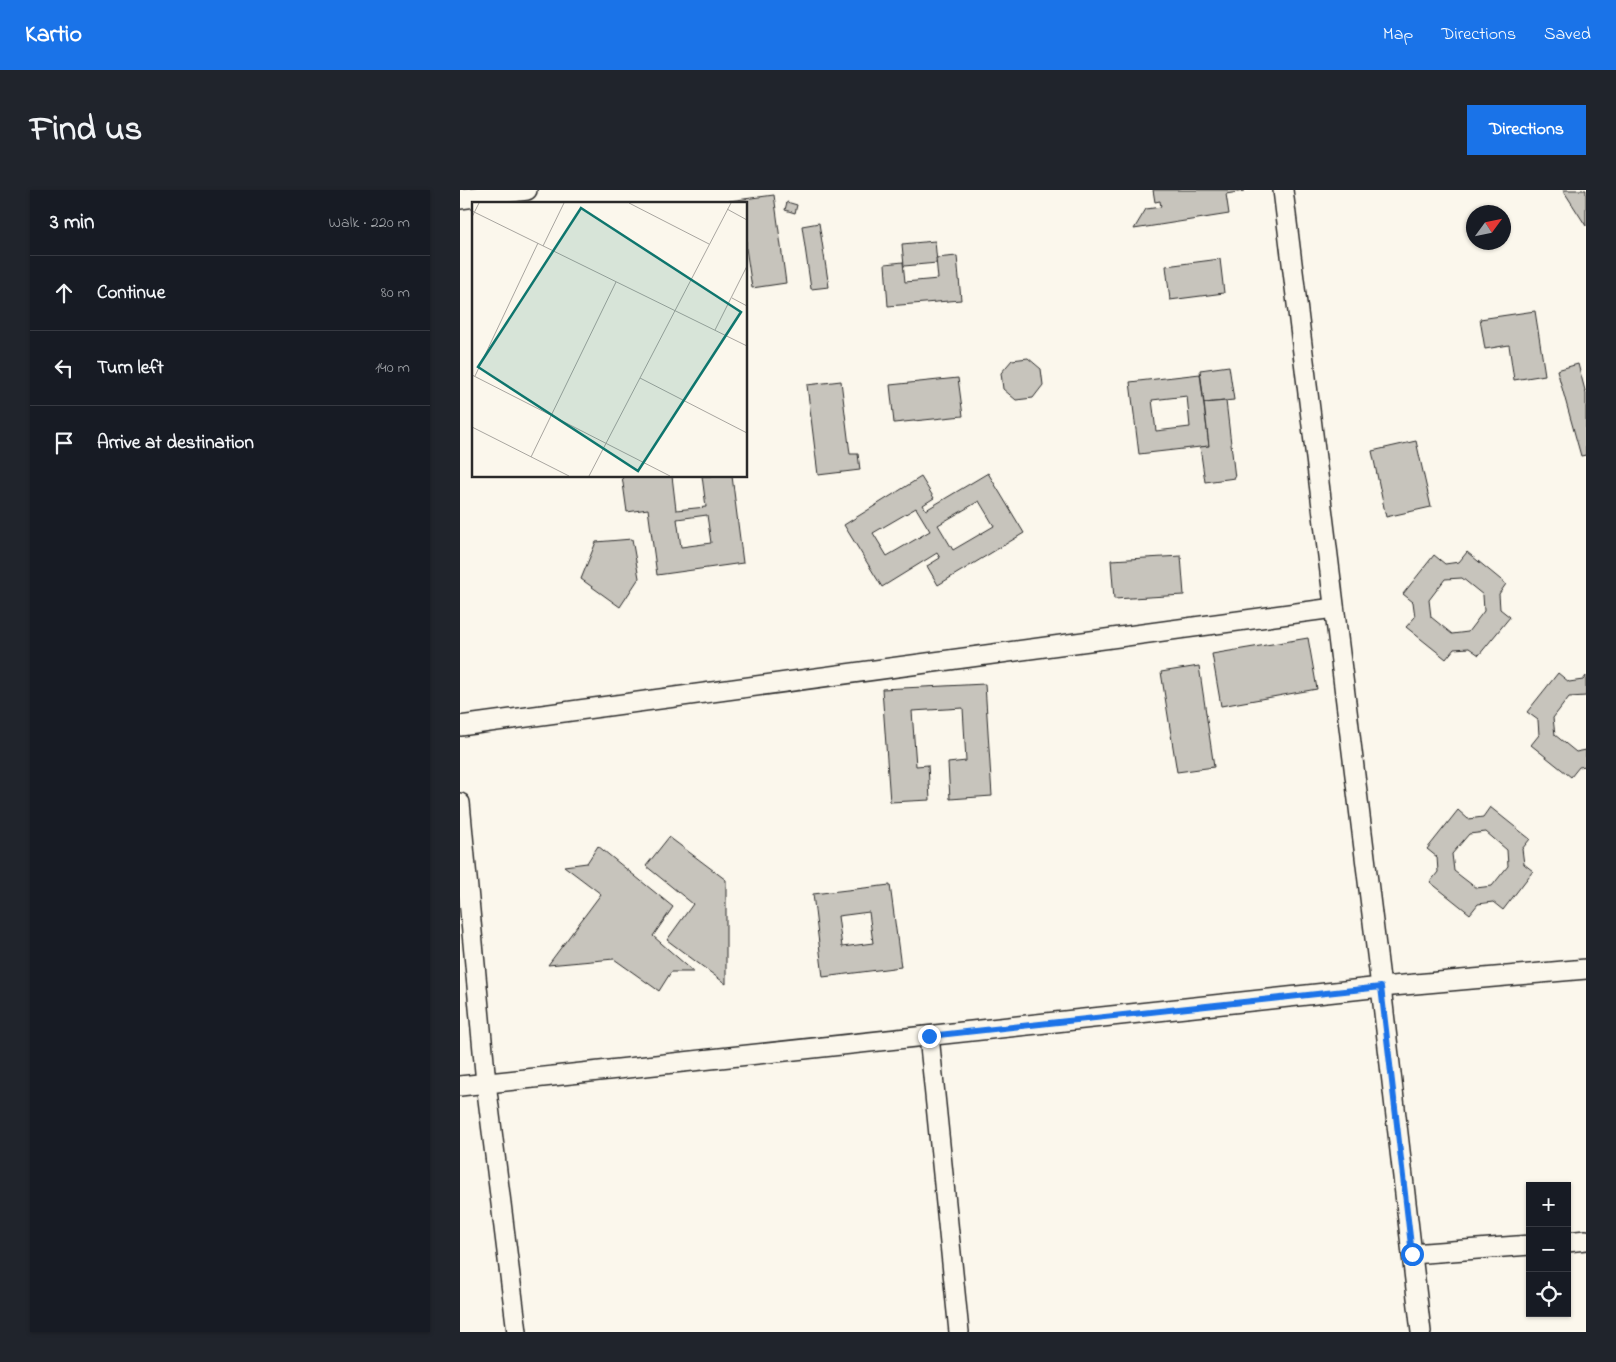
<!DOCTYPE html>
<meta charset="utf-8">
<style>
:root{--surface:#171b24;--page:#20242c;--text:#f1f3f6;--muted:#9ea1a6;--line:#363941;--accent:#1a73e8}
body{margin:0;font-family:"Indie Flower",sans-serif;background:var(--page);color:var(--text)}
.controls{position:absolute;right:15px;bottom:15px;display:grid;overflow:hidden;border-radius:0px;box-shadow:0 1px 4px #0004}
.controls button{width:45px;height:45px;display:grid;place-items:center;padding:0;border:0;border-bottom:1px solid var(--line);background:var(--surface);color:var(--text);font:25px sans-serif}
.compass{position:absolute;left:1006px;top:15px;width:45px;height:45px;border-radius:50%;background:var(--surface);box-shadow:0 1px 4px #0004;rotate:57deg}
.stop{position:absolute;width:15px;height:15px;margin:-11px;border:4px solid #1a73e8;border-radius:50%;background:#fff}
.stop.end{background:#1a73e8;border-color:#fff;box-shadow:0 1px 5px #0008}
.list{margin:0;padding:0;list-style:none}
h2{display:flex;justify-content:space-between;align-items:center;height:65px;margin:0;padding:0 20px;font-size:21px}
h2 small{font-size:16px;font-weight:400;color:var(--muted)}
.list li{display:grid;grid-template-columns:32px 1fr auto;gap:15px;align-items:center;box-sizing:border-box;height:75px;padding:0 20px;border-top:1px solid var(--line)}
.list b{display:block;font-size:19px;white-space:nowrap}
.list em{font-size:16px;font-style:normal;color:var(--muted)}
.icon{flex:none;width:28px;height:28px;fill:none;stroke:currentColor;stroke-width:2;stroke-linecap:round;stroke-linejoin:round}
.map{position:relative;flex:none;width:1126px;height:1142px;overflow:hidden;border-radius:0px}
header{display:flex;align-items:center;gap:30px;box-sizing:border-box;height:70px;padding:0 25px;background:var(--accent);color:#fff}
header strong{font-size:24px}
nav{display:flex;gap:28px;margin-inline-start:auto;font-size:18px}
.intro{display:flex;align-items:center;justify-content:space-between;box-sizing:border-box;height:120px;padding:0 30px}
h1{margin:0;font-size:35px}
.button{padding:12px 22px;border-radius:0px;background:var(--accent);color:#fff;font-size:18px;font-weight:700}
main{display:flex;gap:30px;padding:0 30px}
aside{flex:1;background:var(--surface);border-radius:0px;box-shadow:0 1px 4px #0004}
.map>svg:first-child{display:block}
</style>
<header>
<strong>Kartio</strong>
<nav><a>Map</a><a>Directions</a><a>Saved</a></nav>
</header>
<div class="intro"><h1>Find us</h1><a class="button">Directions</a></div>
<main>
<aside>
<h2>3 min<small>Walk · 220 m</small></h2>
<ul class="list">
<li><svg class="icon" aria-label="ahead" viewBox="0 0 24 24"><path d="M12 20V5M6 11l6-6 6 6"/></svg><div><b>Continue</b></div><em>80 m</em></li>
<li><svg class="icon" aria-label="left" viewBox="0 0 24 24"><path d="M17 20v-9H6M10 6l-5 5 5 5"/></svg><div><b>Turn left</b></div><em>140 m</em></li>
<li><svg class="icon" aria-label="arrive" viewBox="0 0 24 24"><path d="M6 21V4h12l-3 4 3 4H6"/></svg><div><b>Arrive at destination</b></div></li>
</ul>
</aside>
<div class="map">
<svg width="1126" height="1142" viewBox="0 0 1126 1142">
<rect width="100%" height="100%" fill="#fbf7ec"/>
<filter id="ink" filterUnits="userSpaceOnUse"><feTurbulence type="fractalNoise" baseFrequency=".02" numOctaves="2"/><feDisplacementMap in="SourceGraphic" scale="10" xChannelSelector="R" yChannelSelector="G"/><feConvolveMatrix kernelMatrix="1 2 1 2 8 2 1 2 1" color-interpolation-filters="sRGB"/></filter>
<g filter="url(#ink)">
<g fill="#c7c4bc" stroke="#2b2b2b" fill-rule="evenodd">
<path d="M693,0h91v1l-18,3 3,20 -95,15 12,-20 15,-2 -1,-6 -5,1z"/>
<path d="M1103,0h23v36z"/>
<path d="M314,5l12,88 -34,5 -6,-40v-44h-17v-3z"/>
<path d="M327,12l10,3 -2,8 -10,-3z"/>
<path d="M359,33l10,64 -18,2 -9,-63z"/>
<path d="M475,51l2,22 -33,3 -2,-22z"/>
<path d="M497,66l4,44 -73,6 -3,-42 18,-2 2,20 33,-3 -2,-21z"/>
<path d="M760,69l4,34 -54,7 -4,-34z"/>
<path d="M1075,121l10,64 -31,5 -5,-35 -24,4 -5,-30z"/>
<path d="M568,168l13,11 2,16 -10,13 -17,2 -13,-11 -2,-16 11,-13z"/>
<path d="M1118,174l8,30v61l-5,1 -24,-86z"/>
<path d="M769,176l5,34 -30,3 -4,-33z"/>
<path d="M740,184l9,72 -70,8 -9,-72zM727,206l3,31 -34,4 -4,-31z"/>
<path d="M498,188l5,38 -69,7 -4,-38z"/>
<path d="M381,191l9,73h8l2,16 -42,5 -11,-90z"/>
<path d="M766,211l9,77 -30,4 -5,-35 9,-1 -5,-43z"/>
<path d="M956,251l15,66 -45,10 -14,-66z"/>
<path d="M528,283l36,60 -86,52 -11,-19 13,-8 -3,-5 -55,34 -38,-62 77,-48 13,21 -11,7 3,5zM519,311l15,25 -41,24 -15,-25zM456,318l14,23 -43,25 -14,-23z"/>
<path d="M162,286h50l4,34 30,-3 -4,-31h30l11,87 -86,12 -9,-66 -21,3zM247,325l4,28 -30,4 -4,-28z"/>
<path d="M172,349l7,39 -19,29 -39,-28 15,-37z"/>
<path d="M1007,362l39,32 -7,10 1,15 10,8 -31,38 -10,-7 -15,1 -8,10 -40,-32 9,-10 -2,-15 -10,-8 31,-39 11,9 14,-2zM1002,388l21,17 1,16 -16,21 -16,2 -21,-17 -2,-17 16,-21z"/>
<path d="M721,366l3,39 -70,4 -3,-39z"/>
<path d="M848,448l9,51 -96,17 -9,-52z"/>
<path d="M739,476l15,101 -37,5 -16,-100z"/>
<path d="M1098,483l11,9 14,-2 3,-4v20l-17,1 -16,21 2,17 21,17 10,-2v16l-7,1 -8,10 -40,-32 8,-10 -1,-15 -11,-8z"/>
<path d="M525,494l7,112 -42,3 -2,-36 18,-2 -3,-53 -51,3 4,55 12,-1 2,35 -40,2 -8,-113z"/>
<path d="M1030,617l40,32 -8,10 2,15 9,7 -30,39 -10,-8 -15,2 -8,10 -40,-32 8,-10 -1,-15 -10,-8 31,-39 10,9 15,-2zM1026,642l21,18 1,16 -16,20 -16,2 -22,-17 -2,-17 17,-20z"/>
<path d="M209,647l57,43v104l-59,-44 26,-36 -47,-38z"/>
<path d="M138,656l75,61 -20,29 41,36h-23l-12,19 -45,-32 -66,6 53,-71 -37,-28 23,-3z"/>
<path d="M430,695l11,82 -78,10 -10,-83zM409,722l4,31 -31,4 -4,-31z"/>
</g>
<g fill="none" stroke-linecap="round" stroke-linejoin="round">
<g stroke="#2b2b2b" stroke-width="22">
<g id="street">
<path d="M823,0l98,797 40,345"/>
<path d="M0,9l67,-9"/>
<path d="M0,536l874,-118"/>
<path d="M0,613l26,280 31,249"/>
<path d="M469,846l30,296"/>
<path d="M0,896l921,-99 205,-18"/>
<path d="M1107,1052l19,-2"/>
<path d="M952,1064l118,-9"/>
</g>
</g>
<use href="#street" stroke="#fbf7ec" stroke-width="19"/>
</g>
</g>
<g fill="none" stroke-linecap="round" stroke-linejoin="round" filter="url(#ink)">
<path stroke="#1a73e8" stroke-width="6" d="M469,846l452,-49 31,267"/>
</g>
<g transform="translate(12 12)">
<rect width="275" height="275" fill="#fbf7ec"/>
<path fill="none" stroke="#a8a59f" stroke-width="1" d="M157,1l80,41M255,7l20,11M0,9l275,135M0,15l7,-14M71,44l21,-43M260,96l15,8M243,128l32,-64M0,173l198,101M3,174l63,-133M168,176l107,55M0,225l97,49M59,255l85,-175M117,274l142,-273"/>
<path fill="#0f766e" fill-opacity="0.15" stroke="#0f766e" stroke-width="2.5" d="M109,6l160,104 -103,159 -160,-104z"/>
<rect width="275" height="275" fill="none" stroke="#2b2b2b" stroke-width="2.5"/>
</g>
</svg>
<div class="controls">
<button>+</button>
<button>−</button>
<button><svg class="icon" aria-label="locate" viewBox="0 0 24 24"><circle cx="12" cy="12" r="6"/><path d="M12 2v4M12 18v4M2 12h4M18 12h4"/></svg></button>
</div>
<svg class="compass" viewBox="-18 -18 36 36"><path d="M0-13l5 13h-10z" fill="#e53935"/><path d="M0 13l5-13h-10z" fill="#9ea1a6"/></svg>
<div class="stop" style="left:952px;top:1064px"></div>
<div class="stop end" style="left:469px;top:846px"></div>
</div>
</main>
